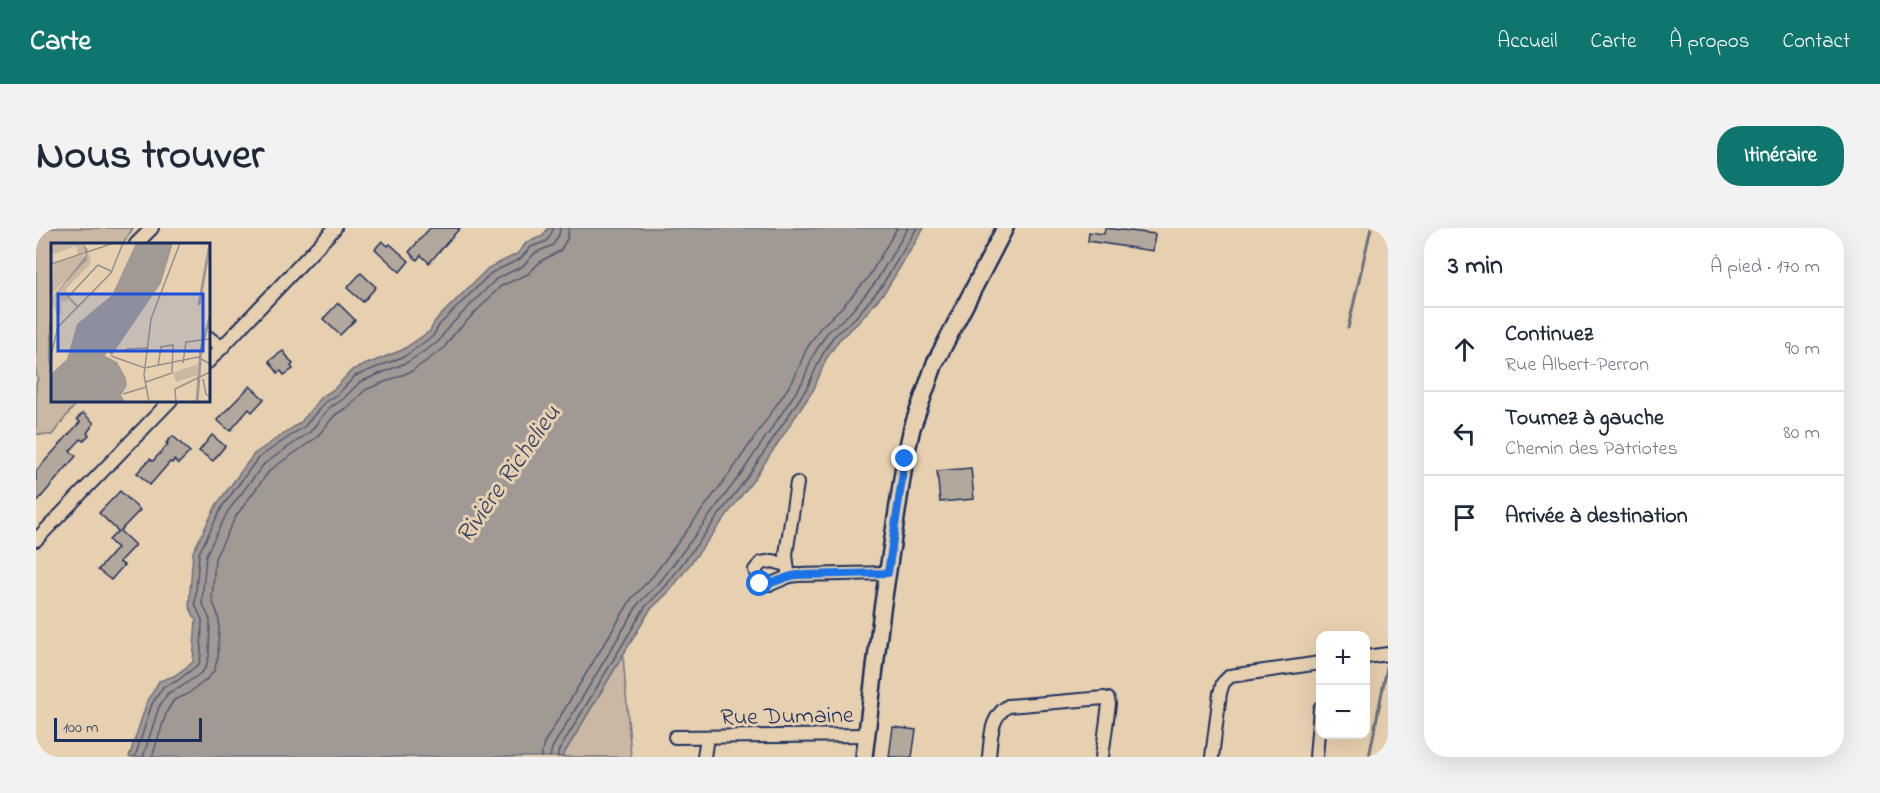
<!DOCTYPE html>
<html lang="fr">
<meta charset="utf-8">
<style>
:root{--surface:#fff;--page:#f2f2f3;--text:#1f2937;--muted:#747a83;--line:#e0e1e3;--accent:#0f766e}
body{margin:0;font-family:"Indie Flower",sans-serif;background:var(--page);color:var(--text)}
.controls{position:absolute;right:18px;bottom:18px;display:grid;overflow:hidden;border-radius:12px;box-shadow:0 6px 24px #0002}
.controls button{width:54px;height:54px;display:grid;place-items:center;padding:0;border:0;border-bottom:2px solid var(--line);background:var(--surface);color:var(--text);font:30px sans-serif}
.scale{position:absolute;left:18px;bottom:15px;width:148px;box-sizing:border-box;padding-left:6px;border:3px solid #1b2f5e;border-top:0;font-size:16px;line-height:21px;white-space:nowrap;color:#1b2f5e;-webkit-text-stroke:4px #e7d0b0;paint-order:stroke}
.stop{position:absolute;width:18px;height:18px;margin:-14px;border:4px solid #1a73e8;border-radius:50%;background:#fff}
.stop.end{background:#1a73e8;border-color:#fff;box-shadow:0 2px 6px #0008}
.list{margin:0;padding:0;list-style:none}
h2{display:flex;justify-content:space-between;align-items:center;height:78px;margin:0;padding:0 24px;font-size:26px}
h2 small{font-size:20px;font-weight:400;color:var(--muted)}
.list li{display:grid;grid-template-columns:39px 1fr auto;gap:18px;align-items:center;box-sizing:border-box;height:84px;padding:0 24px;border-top:2px solid var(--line)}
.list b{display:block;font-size:22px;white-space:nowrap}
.list p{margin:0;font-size:20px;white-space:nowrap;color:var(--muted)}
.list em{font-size:20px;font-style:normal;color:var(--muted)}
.icon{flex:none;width:33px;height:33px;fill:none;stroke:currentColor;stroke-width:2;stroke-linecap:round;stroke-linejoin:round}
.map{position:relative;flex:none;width:1352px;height:529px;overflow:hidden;border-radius:24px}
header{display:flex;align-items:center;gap:36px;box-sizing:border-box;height:84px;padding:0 30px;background:var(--accent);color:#fff}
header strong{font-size:28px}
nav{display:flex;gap:33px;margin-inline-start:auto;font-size:21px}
.intro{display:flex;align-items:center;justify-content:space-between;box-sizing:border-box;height:144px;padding:0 36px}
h1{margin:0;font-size:42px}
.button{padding:15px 27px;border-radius:24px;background:var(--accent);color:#fff;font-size:21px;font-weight:700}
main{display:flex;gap:36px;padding:0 36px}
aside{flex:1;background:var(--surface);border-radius:24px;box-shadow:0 6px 24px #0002}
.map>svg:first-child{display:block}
</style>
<header>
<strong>Carte</strong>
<nav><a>Accueil</a><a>Carte</a><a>À propos</a><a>Contact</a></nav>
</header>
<div class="intro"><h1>Nous trouver</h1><a class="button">Itinéraire</a></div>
<main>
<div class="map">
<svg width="1352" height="529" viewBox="0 0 1352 529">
<rect width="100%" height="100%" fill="#e7d0b0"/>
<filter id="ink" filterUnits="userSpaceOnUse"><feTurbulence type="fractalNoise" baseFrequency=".0167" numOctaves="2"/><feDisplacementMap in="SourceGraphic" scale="12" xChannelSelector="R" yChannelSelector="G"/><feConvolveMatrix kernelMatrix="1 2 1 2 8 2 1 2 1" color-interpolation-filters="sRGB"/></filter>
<g filter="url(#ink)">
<g fill="#cab8a4" stroke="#727481" stroke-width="1.5">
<path d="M0,0h97l-10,16h-71v156l26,1 -26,34 -16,-1v-50l2,-5 -2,-5z"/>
<path d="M587,427l8,102h-69z"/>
</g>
<path fill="#a19994" stroke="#6b6f7e" stroke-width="1.5" d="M512,0h376l-38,62 -27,32 -20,18 -13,19 -12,30 -60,90 -84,112 -20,19 -88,147h-433l18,-55 12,-21 15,-5 19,-14 3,-42 -7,-14 4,-54 24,-48 37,-50 47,-32 19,-24 14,-9 18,-19 50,-20 28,-19 5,-10 53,-53 29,-14 10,-12 16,-6z"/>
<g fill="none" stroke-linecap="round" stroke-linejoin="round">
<g stroke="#515974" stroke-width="1.5">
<path d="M99,529l17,-53 11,-17 14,-6 22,-17 2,-9 1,-35 -7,-16 4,-51 23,-46 36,-49 47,-32 19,-23 14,-9 17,-18 50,-20 28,-20 7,-12 51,-51 29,-14 11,-12 16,-6 5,-9 1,-4"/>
<path d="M107,529l16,-50 9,-14 13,-6 20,-14 5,-6 3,-11 1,-36 -8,-18 4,-47 22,-44 36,-47 46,-32 19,-24 14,-9 17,-17 48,-20 30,-20 9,-13 49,-50 27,-13 12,-13 18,-8 6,-10 1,-7"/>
<path d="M116,529l15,-46 7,-11 12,-5 20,-15 8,-9 4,-14 1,-36 -2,-9 -5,-12 3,-42 21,-42 34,-46 46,-32 19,-23 14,-9 16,-16 47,-19 31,-22 11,-15 47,-48 27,-12 13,-13 19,-10 7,-12 2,-11"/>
<path d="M505,529l3,-14 88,-145 21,-22 82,-110 59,-87 12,-29 14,-22 23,-22 25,-28 29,-50"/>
<path d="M514,529l2,-9 87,-145 21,-21 83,-111 59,-88 12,-29 13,-21 23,-20 25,-30 33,-55"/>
<path d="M522,529v-5l87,-145 20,-20 84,-112 59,-89 13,-29 12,-20 22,-19 26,-31 36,-59"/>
</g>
<g stroke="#6b6f7e" stroke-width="3">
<path d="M1312,100l23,-100"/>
<path d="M1333,529l19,-95"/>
</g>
</g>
<g fill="#b4a89c" stroke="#1b2f5e" stroke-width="1.5">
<path d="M394,0h30l-31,35 -8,-8 -4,5 -8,-8z"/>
<path d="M1069,0l50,6 -2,17 -65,-10 1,-9 15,2z"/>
<path d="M346,13l6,5 2,-2 19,17 -9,11 -25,-23z"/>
<path d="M325,45l15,14 -13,15 -16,-14z"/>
<path d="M302,75l17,17 -15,15 -17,-16z"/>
<path d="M247,123l10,13 -2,2 2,3 -9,6 -3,-4 -3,2 -9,-12z"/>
<path d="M214,158l14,13 -12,13 -3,-3 -19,22 -13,-11z"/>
<path d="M47,185l11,10 -7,10 2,2 -6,6 -2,-2 -11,12 6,5 -40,47v-32l44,-49 -3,-3z"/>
<path d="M176,207l13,11 -12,15 -14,-10z"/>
<path d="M137,208l17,16 -12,12 -4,-4 -2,3 -2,-1 -20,23 -13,-12 13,-14 3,2 15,-17 -2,-1z"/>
<path d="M935,240l3,31 -34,3 -3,-31z"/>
<path d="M84,263l20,19 -20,21 15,14 -16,17 5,3 -13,15 -13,-10 19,-22 -8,-8 9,-9 -19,-18z"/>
<path d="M857,499l23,3 -4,27h-23z"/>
</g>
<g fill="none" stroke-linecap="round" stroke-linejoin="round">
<g stroke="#1b2f5e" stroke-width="16">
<g id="minor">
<path d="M100,16l16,-16"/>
<path d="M172,109l14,11"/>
<path d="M172,134l127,-134"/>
<path d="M0,312l135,-140"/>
<path d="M750,337l-13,-4 -12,2 -6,7 5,14h11l19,-8 7,-1 91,-2"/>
<path d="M752,344l-2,-18 11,-71"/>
<path d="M1330,429l22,-3"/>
<path d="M639,509l191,-2"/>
<path d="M668,529l3,-20"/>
<path d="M953,529c2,-19 1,-40 19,-51l96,-8 4,1 1,5 -7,53"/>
<path d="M1176,529l8,-64 3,-10 7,-7 90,-13"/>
<path d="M1280,529l4,-49"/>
</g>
</g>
<g stroke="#1b2f5e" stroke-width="20">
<path id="major" d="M828,529l18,-147 23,-151 7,-31 23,-65 70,-135"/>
</g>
<use href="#minor" stroke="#e7d0b0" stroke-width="12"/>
<use href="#major" stroke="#e7d0b0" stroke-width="15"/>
</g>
</g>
<g fill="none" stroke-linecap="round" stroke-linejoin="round" filter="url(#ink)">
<path stroke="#1a73e8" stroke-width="8" d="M724,356c13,2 24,-8 37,-9l91,-2 17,-114"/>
</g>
<g text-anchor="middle" stroke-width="6" stroke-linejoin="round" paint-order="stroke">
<g font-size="24" fill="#1b2f5e" stroke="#e7d0b0">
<text transform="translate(751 487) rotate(-1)" y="8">Rue Dumaine</text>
</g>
<g font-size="26" font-style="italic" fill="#2f3f66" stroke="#e7d0b0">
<text transform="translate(471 245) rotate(-55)" y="9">Rivière Richelieu</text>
</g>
</g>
<g transform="translate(15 15)">
<rect width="159" height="159" fill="#e7d0b0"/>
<path d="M0,0h32l3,8 -8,4 -2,-9 -25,9zM38,10l2,10 -25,26 2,11 -7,3 1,10 -5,3 -6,-17 33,-35zM35,11l-4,8 -31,33 3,-32zM147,121l-1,11 -21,7 -3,-9z" fill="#cab8a4"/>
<path d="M32,0l5,7 -1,10 -36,39 35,-44zM85,0h37l-12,40 -49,72 -5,-3 -2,4 12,6 9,16 1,8 -6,9 4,7h-74v-28l16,-15 10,-35 35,-29z" fill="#a19994"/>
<path fill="none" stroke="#a19994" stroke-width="3" d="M148,62l11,-62M146,159l4,-53 9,-32"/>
<path fill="none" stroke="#95908f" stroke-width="1.5" d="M0,21l63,-21M27,64l-10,-10 30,-32 13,6M75,106l21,-1M0,112l7,-28 53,-54 12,-30M60,113l34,12 53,-11 12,7M132,120l3,-21 24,-3M152,136l3,15 4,3M95,139l26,-9 1,-28 -12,2 -3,19M72,151l23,-7M98,159l-5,-27 7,-56 29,-76M125,159l-1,-13 35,-17"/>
<path fill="#1d4ed8" fill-opacity="0.15" stroke="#1d4ed8" stroke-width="3" d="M7,51h145v57h-145z"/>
<rect width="159" height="159" fill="none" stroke="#1b2f5e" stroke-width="3"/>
</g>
</svg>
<div class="controls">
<button>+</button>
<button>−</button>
</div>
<div class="scale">100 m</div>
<div class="stop" style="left:724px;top:356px"></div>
<div class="stop end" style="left:869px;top:231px"></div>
</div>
<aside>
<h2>3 min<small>À pied · 170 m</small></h2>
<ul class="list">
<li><svg class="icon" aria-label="ahead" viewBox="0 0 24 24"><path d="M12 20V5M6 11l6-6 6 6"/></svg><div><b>Continuez</b><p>Rue Albert-Perron</p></div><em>90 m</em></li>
<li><svg class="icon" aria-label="left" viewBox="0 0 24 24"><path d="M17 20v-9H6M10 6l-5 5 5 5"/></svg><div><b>Tournez à gauche</b><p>Chemin des Patriotes</p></div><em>80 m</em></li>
<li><svg class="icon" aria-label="arrive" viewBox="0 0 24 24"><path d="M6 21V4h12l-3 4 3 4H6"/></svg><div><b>Arrivée à destination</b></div></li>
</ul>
</aside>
</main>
